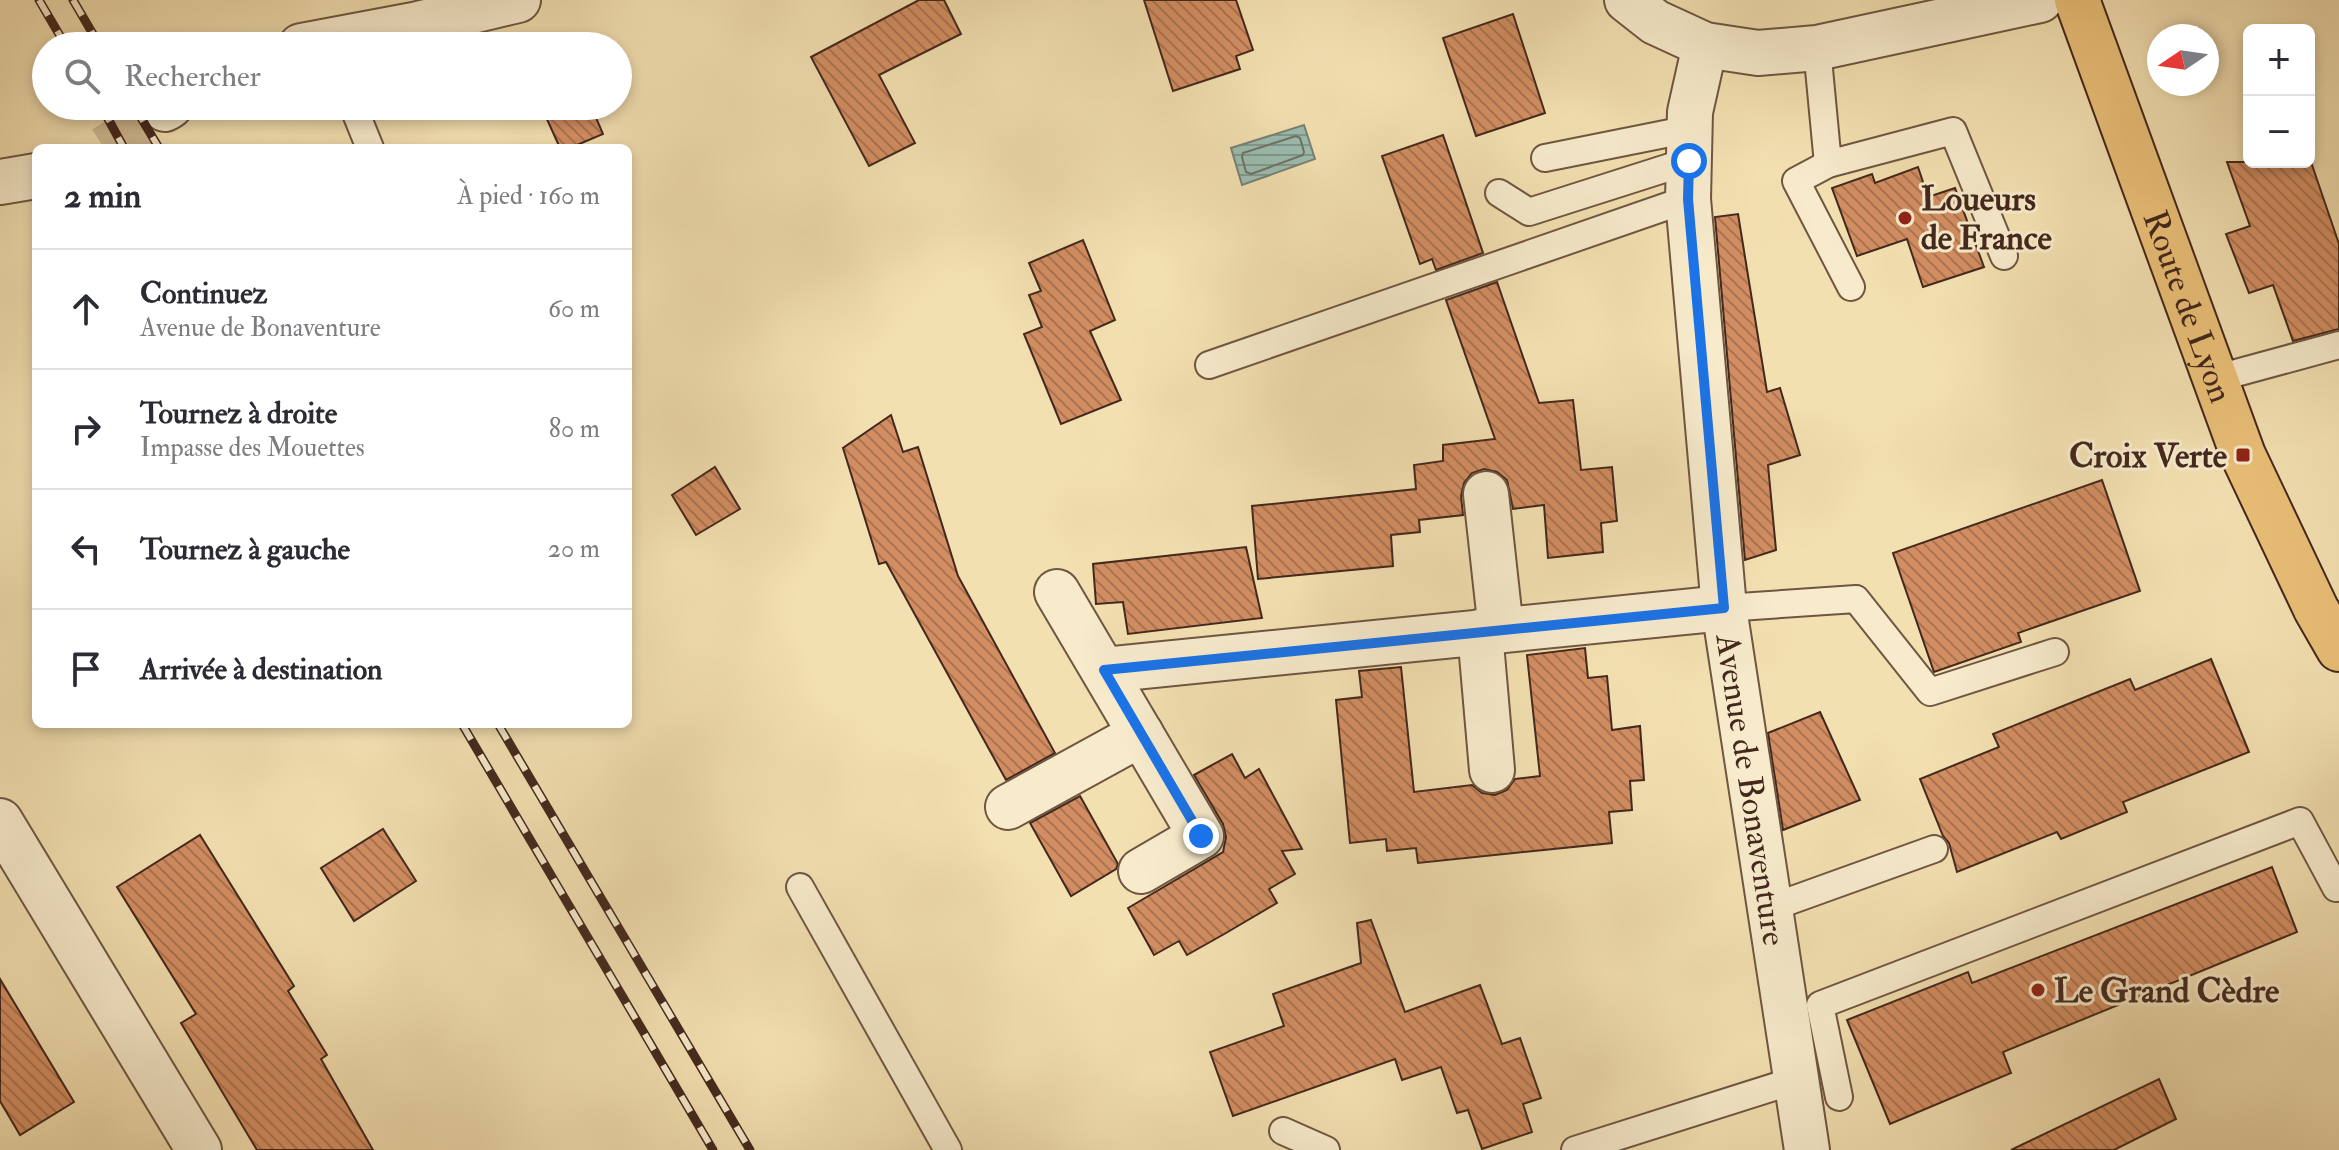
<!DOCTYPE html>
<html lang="fr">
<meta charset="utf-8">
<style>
:root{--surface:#fff;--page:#f2f2f3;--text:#2b2b33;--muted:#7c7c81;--line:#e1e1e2}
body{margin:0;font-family:"IM FELL Double Pica",serif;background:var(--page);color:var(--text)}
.controls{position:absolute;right:24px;top:24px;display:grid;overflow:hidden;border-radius:12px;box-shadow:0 4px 12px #0003}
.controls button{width:72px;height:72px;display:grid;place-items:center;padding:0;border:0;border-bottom:2px solid var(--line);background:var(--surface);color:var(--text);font:40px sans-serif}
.compass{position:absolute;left:2147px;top:24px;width:72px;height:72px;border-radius:50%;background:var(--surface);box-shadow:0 4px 12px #0003;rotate:257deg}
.stop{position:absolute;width:24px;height:24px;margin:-18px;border:6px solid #1a73e8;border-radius:50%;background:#fff}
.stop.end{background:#1a73e8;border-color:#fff;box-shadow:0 2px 8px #0008}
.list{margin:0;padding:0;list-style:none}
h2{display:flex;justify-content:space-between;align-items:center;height:104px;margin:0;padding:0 32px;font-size:34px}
h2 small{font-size:26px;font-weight:400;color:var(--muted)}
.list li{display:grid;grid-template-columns:52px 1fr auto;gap:24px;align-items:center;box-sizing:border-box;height:120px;padding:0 32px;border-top:2px solid var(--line)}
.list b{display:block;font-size:30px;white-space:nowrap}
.list p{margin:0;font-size:26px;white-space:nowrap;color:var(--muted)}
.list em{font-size:26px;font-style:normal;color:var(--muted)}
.icon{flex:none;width:44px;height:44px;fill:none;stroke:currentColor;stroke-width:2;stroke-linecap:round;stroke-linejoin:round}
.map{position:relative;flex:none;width:2339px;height:1150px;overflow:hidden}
.search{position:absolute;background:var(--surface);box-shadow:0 4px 12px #0003;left:32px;top:32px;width:600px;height:88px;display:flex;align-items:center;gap:20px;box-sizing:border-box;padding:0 28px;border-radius:44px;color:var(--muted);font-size:30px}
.panel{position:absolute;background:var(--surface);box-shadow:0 4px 12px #0003;left:32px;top:144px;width:600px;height:584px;border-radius:12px}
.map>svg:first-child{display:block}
</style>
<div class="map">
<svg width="2339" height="1150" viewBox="0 0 2339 1150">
<defs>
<pattern id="water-rules" width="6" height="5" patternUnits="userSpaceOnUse" patternTransform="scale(2)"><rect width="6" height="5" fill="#9bbdb0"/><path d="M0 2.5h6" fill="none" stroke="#809a8f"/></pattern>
<pattern id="building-back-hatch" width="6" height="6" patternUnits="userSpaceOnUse" patternTransform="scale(2)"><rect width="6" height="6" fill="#d28e62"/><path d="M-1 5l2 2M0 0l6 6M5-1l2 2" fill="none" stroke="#ac7450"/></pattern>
</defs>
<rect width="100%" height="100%" fill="#f3e0b1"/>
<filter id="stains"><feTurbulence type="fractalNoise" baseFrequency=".0025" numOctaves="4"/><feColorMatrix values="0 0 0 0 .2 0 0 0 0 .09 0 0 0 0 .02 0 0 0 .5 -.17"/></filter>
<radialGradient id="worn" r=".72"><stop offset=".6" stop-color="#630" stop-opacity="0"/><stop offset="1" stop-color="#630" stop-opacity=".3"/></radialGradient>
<path fill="url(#water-rules)" stroke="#788175" stroke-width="2" d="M1304,125l11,34 -73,26 -11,-37z"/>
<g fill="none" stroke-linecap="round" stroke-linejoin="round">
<path stroke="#6f7266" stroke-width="2" d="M1296,136l4,2 4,14 -1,3 -52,19 -5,-2 -4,-15 1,-4z"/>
</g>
<g fill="url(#building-back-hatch)" stroke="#43281d" stroke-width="2">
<path d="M919,0h25l17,34 -82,41 36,68 -46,23 -58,-109z"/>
<path d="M1144,0h92l17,50 -17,6 4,13 -67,22z"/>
<path d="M1513,14l32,99 -69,23 -33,-98z"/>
<path d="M541,106h50l12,28 -33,14h-10z"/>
<path d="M1443,135l40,118 -47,17 -4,-11 -12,5 -38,-108z"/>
<path d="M2227,162h84l28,82v85l-46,12 -20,-56 -24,8 -23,-59 24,-8z"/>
<path d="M1918,167l10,30 27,-9 29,79 -61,20 -16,-48 -50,17 -25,-68 40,-14 3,9z"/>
<path d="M1738,214l29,178 13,-4 20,67 -32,10 8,85 -31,10 -30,-343z"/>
<path d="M1083,240l32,80 -25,11 31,69 -60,24 -37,-90 18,-7 -13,-32 12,-4 -12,-28z"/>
<path d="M1497,282l42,121 34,-3 8,70 31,-3 5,54 -16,2 2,29 -55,6 -4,-53 -31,4 -6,-29 -10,-8 -13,-3 -12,4 -8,10 -3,13 2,19 -44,5 1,12 -29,3 2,31 -135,13 -6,-73 164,-17 -2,-24 29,-4v-16l52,-6 -49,-139z"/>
<path d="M891,415l12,37 15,-5 40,129 97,177 -49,27 -120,-218 -7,2 -36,-116z"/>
<path d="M715,467l25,42 -44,26 -24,-40z"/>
<path d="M2102,480l38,111 -122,42 3,9 -87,30 -41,-119z"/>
<path d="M1246,547l16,71 -134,16 -5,-32 -27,2 -3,-40z"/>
<path d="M1585,648l3,30 19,-2 5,54 28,-4 4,54 -14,1 2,29 -23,2 3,31 -194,20 -2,-15 -29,3 -1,-12 -36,4 -14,-143 26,-3 -3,-26 42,-4 13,125 58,-7 10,8 13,2 12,-5 8,-11 25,-3 -13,-121z"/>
<path d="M2211,659l38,93 -126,50 4,10 -66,27 -4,-7 -100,40 -8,-29 -6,-7 -23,-57 79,-32 -6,-13 137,-55 5,11z"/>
<path d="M1820,712l40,88 -77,30 -15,-97z"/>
<path d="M1232,754l13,24 14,-9 43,80 -20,2 13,23 -26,15 8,14 -51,30 -39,22 -8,-14 -25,14 -26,-47 95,-56 3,-15 -3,-13 -29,-49z"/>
<path d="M1080,796l38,68 -2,5 -45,27 -41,-73z"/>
<path d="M383,829l33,52 -62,40 -33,-53z"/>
<path d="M200,835l94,151 -6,5 39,64 -6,4 52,91h-116l-76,-127 15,-9 -79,-127z"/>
<path d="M2272,867l25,65 -294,120 8,21 -121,51 -43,-104 121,-48 4,11z"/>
<path d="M1371,920l34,92 75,-27 22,59 18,-6 21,60 -18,6 9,28 -50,17 -14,-39 -11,3 -16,-46 -39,13 -7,-21 -162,57 -23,-64 74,-26 -11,-32 88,-31 -4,-40z"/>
<path d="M0,979l74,123 -54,33 -20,-34z"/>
<path d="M2159,1079l17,40 -62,31h-103z"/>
</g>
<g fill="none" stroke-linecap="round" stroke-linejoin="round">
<path stroke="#d0bb93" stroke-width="44" stroke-dasharray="44 22" stroke-linecap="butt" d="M104,148l61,-39"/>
<g stroke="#6f5642" stroke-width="30">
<g id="service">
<path d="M1817,48l11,116 125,-33 51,125"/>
<path d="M353,106l17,42"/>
<path d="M1545,158l145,-29"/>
<path d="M1828,164l-32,17 55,106"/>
<path d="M1499,193l30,19 160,-51"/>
<path d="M1209,365l479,-166"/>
<path d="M2214,379l125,-34"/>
<path d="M1724,608l132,-9 74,93 125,-40"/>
<path d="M800,887l148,263"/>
<path d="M1770,908l164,-59"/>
<path d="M1839,1097l-19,-92 480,-184 36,67 3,-2"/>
<path d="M1283,1131l43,19"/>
<path d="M1575,1150l221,-70"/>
</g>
</g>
<g stroke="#6f5642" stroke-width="48">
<g id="minor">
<path d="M1627,0l28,22 50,23 53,8 59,-5 223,-48"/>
<path id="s1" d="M1705,45l-15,67 -2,87 36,409 83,542"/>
<path d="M301,46l117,-22 100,-24"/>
<path d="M165,109l5,-3"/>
<path d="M0,182l36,-6"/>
<path d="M1486,494l15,136"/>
<path d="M1057,592l144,244 -60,35"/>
<path d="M1480,632l12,138"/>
<path d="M1104,670l620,-62"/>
<path d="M1008,807l133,-73"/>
<path d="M0,821l199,329"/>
</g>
</g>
<g stroke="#43281d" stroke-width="48">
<g id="primary">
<path id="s2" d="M2077,0l166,455 73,154 23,40"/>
</g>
</g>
<use href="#service" stroke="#f7ebcc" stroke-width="26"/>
<use href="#minor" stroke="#f7ebcc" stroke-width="44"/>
<use href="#primary" stroke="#eac078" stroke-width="44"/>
<g stroke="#43281d" stroke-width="9">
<g id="rail">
<path d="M39,0l27,46"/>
<path d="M73,0l27,46"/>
<path d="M101,106l23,42"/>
<path d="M134,106l25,42"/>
<path d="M462,724l251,426"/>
<path d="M498,724l252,426"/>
</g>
</g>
<use href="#rail" stroke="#f7ebcc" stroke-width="6" stroke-dasharray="18" stroke-linecap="butt"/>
</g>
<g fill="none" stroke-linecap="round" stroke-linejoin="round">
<path stroke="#1a73e8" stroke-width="10" d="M1201,836l-97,-166 620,-62 -36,-409 1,-38"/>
</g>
<g fill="#8f2418" stroke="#f7ebcc" stroke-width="3">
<circle cx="1905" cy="218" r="8"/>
<rect x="2235" y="447" width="16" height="16" rx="4"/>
<circle cx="2038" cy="990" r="8"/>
</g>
<g text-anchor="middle" stroke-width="6" stroke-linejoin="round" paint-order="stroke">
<g font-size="34" font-weight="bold" fill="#43281d" stroke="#f7ebcc" text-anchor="start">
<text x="1921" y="210">Loueurs<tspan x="1921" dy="39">de France</tspan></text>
<text x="2227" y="467" text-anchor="end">Croix Verte</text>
<text x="2054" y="1002">Le Grand Cèdre</text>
</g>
<g font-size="34" fill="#43281d" stroke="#f7ebcc">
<text dy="12" stroke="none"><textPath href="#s2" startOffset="326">Route de Lyon</textPath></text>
<text dy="12" stroke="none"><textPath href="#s1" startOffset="750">Avenue de Bonaventure</textPath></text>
</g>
</g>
<rect width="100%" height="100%" filter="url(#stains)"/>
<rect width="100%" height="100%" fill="url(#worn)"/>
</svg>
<div class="controls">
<button>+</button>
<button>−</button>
</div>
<svg class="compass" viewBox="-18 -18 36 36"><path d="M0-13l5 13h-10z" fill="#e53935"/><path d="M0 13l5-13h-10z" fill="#7c7c81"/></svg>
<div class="stop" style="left:1689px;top:161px"></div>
<div class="stop end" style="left:1201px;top:836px"></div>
<div class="search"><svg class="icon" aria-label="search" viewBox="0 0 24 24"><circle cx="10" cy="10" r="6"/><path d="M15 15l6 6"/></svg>Rechercher</div>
<section class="panel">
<h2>2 min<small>À pied · 160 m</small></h2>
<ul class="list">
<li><svg class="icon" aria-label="ahead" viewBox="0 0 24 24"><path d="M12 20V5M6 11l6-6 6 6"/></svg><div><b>Continuez</b><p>Avenue de Bonaventure</p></div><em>60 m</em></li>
<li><svg class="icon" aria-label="right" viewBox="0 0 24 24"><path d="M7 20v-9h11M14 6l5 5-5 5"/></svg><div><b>Tournez à droite</b><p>Impasse des Mouettes</p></div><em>80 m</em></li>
<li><svg class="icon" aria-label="left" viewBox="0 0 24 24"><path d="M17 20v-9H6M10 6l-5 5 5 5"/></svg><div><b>Tournez à gauche</b></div><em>20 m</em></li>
<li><svg class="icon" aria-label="arrive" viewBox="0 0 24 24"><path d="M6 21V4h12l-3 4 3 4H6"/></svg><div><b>Arrivée à destination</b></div></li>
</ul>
</section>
</div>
